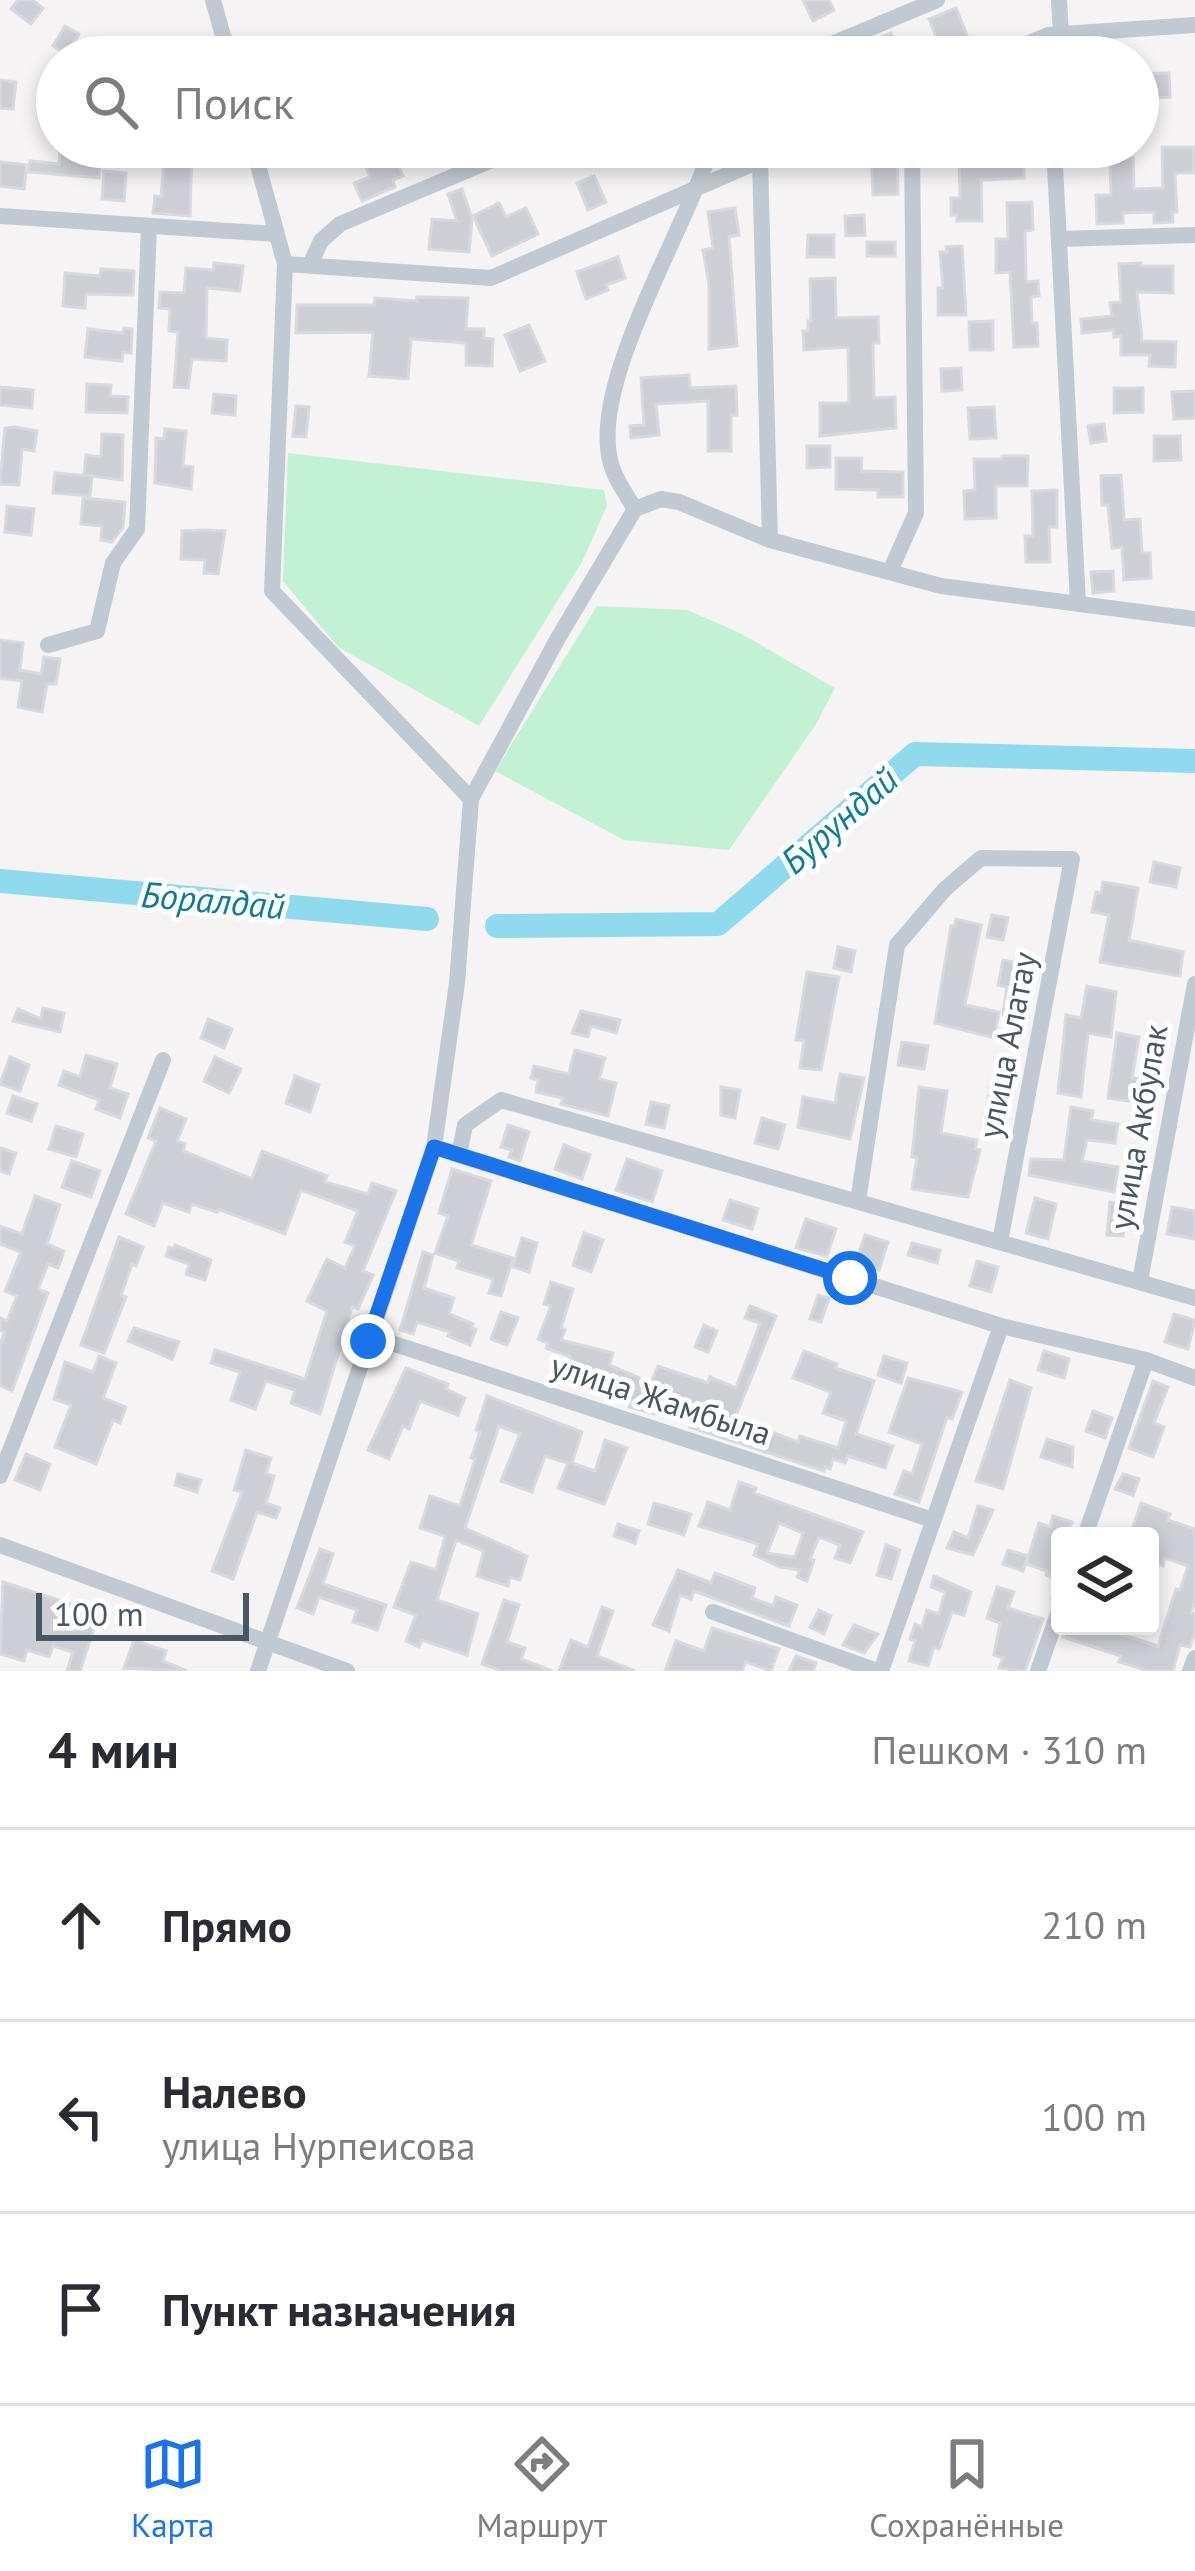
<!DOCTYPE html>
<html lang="ru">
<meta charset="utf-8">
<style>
:root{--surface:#fff;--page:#f2f2f3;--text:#2b2b33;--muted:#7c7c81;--line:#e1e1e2;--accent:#1a73e8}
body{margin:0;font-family:"PT Sans",sans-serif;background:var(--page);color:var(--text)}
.controls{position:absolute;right:36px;bottom:36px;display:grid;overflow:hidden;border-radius:12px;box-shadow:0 6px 18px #0003}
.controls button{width:108px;height:108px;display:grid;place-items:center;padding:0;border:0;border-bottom:3px solid var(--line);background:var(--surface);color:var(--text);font:60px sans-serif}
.scale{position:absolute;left:36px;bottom:30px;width:213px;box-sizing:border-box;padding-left:12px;border:6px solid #4a5661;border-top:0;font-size:33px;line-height:42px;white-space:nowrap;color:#4a5661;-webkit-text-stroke:9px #fff;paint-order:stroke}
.stop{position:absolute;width:36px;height:36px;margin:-27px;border:9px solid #1a73e8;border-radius:50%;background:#fff}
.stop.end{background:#1a73e8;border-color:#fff;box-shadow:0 3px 12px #0008}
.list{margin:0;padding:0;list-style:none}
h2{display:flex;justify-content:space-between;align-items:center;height:156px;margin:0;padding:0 48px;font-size:51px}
h2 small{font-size:39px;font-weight:400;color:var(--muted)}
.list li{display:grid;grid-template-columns:78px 1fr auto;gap:36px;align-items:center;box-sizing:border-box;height:192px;padding:0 48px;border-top:3px solid var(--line)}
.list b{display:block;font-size:45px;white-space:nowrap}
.list p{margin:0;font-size:39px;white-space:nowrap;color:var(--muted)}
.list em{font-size:39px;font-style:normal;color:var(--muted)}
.icon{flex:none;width:66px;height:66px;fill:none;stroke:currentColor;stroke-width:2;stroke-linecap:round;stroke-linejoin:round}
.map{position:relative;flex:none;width:1195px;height:1671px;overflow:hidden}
.search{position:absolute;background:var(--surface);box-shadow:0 6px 18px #0003;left:36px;right:36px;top:36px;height:132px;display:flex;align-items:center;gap:30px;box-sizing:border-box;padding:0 42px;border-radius:66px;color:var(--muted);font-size:45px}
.sheet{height:732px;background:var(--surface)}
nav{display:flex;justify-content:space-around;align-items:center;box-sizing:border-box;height:168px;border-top:3px solid var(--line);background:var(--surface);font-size:33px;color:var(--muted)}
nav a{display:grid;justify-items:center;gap:6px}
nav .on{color:var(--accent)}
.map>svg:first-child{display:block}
</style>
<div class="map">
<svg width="1195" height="1671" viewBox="0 0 1195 1671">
<rect width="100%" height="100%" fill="#f5f3f3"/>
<g fill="#c3f1d5">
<path d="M288,453l316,37 3,16 -25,56 -103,164 -141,-79 -55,-66z"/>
<path d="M597,606l90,4 53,23 95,55 -19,36 -87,126 -105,-10 -129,-69z"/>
</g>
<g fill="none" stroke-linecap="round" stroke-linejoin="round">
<g stroke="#90daee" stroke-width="24">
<path d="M0,881l427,38"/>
<path d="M497,926l221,-2 197,-170 280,7"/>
</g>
</g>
<g fill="#cdcfd5" stroke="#d7d9de" stroke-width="3" fill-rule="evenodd">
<path d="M18,0h14l11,8 -12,16 -20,-15z"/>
<path d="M803,0h26l5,10 -21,11z"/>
<path d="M956,8l13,32 -27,11 -13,-32z"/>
<path d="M65,26l14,8 -12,20 -14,-8z"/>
<path d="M891,33l11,24h-42l-4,-9z"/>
<path d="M650,39l7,18h-49z"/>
<path d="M1169,73l1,24 -31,2 -1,-25z"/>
<path d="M0,80l16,2 -3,27 -13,-1z"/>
<path d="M60,147h41l-2,31 -71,-6 2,-11 29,3z"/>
<path d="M165,147h27l-2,69 -37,-3 2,-17 6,1z"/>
<path d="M385,147h6l12,29 -10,4 2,7 -33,14 -8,-18 16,-6 -8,-20z"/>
<path d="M642,147h26l3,8 -22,10z"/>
<path d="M1162,147h32v26h-19l2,39h-5l1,10 -19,1v-11l-31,1v10l-26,1 -1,-29h15l-1,-36 23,-1 1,31 29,-1z"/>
<path d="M1024,152v26l-43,2 1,41h-25v-6h-6v-17h9l-1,-44z"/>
<path d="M897,154l1,40 -25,1 -2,-40z"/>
<path d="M0,162l27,3 -3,24 -24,-3z"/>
<path d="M104,171l22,2 -2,28 -22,-2z"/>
<path d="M594,176l12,26 -18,8 -11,-27z"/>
<path d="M462,189l10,30 -3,33 -40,-3 3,-30 25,2 -9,-27z"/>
<path d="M1032,202l1,28 -8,1 1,51 12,-1 1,15 -8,1 1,26h5l1,23 -24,1 -4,-75 -14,1v-34h12l-1,-36z"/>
<path d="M499,203l7,14 20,-9 12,26 -46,22 -19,-40z"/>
<path d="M735,208l4,27 -10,2 8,109 -28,3v-64l-6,-35 10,-2 -5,-36z"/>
<path d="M864,215l1,20 -19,1 -1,-20z"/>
<path d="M808,235h26v22h-27z"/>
<rect x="867" y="242" width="28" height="14"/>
<path d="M962,246l4,69h-28v-27h5l-3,-36h7l-1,-5z"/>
<path d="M618,257l7,21 -19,7 2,5 -22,9 -9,-27z"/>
<path d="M214,263l29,3 -3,25 -33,-3 -1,50 21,2 -1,21 -34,-2 -4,29 -14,-1 4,-55 -9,-1 1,-22 -11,-1 1,-16 24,1 2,-25 27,2z"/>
<path d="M1141,263v3h32v27l-36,-1 5,49 34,1 -1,25 -26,-1 1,-11h-29v-19l-7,1 -1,-7 -31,3 -1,-14 31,-3 -2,-13 11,-1 -2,-38z"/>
<path d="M101,269l33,2 -1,24 -47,-1 -1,14 -22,-2 2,-33 35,3z"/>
<path d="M835,278l1,40 42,-1 1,26h-6l1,55 21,-1 1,31 -76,8v-33h29l-1,-56 -44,3 -1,-19h5v-10h3l-1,-42z"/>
<path d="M417,297l51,1 -2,31h18v9l9,1 -1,27 -26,-1v-22l-55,-4 -3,40 -39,-3 4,-44 -77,1 1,-28h77l1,-7 42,3z"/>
<path d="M993,321v29h-23l-1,-28z"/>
<path d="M529,325l16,36 -25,10 -15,-36z"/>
<path d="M124,328l8,1 -1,24 -8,-1 -1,9 -37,-4 3,-28 35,4z"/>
<path d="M961,368l1,22 -20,1 -1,-22z"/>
<path d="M689,375l1,13 46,-2 1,29h-6v36h-23v-50l-52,3 3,31 -28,3 -1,-12 14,-1 -3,-47z"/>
<path d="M87,384l24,1 -1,11 18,1 -1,16 -41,-1z"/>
<path d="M0,387l33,3 -1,18 -32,-3z"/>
<path d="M1114,388h29v24l-29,1z"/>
<path d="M1195,391v27l-21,1 -2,-27z"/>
<path d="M214,394l22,2 -1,19 -23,-2z"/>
<path d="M296,406l13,1 -3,30 -13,-1z"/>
<path d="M994,407l2,31 -26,1 -2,-31z"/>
<path d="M1104,424l2,17 -15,2 -3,-17z"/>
<path d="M15,427l22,4 -3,20 -12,-2 -3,36 -19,-1 5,-56z"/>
<path d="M165,429l21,2 -3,35 10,1 -2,22 -36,-6 1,-45 8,1z"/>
<path d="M102,434l21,1 -1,45 -38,-5 2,-20 15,2z"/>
<path d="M1154,436h26l1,24 -27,1z"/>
<path d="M807,446h23v21l-23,1z"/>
<path d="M1002,456h26l-1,30h-31v32l-31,1 -1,-28 11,-1 -1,-31h28z"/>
<path d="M836,458h26l-1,13 42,1v25h-25v-7l-42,-1z"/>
<path d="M55,473l37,3 -2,20 -37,-3z"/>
<path d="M1121,475l3,45 16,-1 2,34h8l1,25 -27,2 -2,-33 -10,1 -4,-43h-6l-1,-29z"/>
<path d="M1057,490v37h-8l1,35h-24l-1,-26h8l-1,-45z"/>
<path d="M83,498l42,4 -2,25 -11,15 -11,-2 1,-14 -21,-2z"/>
<path d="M7,506l27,3 -3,26 -26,-3z"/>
<path d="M205,530l20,1 -7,43 -14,-1 1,-13 -24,-1 1,-28z"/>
<path d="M1113,571l1,20 -21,2 -2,-21z"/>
<path d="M0,640l23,3 -3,27 21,4 3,-17 16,2 -4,25h-9l-5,28 -24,-5 4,-26 -22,-3z"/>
<path d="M1154,862l26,6 -4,19 -26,-5z"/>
<path d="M1103,882l35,6 -9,52 54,12 -3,24 -80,-14 9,-47 -17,-3 4,-20 5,1z"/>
<path d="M992,915l16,3 -5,22 -16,-3z"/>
<path d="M956,919l25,6 -16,80 34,7 -5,26 -59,-15 16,-97h4z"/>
<path d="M838,947l17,4 -4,21 -17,-4z"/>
<path d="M1003,960l28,6 -7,40 5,1 -1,12 -25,-4 4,-28 -9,-2z"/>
<path d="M807,972l32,5 -18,93 -21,-2 4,-27 -8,-1z"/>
<path d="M1087,986l29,6 -5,45 -23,-4 -7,64 -23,-4 8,-78 15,3z"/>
<path d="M43,1008l21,5 -4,19 -47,-11 5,-12 23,10z"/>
<path d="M581,1011l39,9 -4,13 -25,-7 -3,11 -16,-4z"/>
<path d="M208,1019l24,10 -8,19 -23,-10z"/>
<path d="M1117,1033l22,4 -7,41 7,1 -4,23 -27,-4z"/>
<path d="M902,1042l26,4 -4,23 -26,-4z"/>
<path d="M575,1050l30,8 -6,21 17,4 -8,33 -47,-12 2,-6 -27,-6 2,-12 -7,-2 3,-12 35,8z"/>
<path d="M86,1055l31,9 -7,24 18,6 -8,24 -24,-9 3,-9 -40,-15 5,-14 16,6z"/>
<path d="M10,1057l19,8 -9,26 -20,-7z"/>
<path d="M215,1057l26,12 -12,24 -25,-12z"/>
<path d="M840,1074l24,4 -14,61 -52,-12 5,-30 32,6z"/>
<path d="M295,1076l24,9 -9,27 -24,-9z"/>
<path d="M721,1087l19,3 -5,28 -14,-3z"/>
<path d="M919,1087l28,4 -6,42 36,7 -2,9 5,1 -12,47 -56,-8 5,-32h-5z"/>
<path d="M990,1088l19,4 -2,14 -20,-3z"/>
<path d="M13,1096l24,8 -6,17 -24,-8z"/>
<path d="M651,1102l18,4 -5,22 -18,-4z"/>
<path d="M1071,1107l22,4 -2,9 27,4 -3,19 -28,-3 -5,21 36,6 -4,25 -85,-17 2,-16 33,1z"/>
<path d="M160,1108l26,11 -9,22 8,3 -2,7 69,28 10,-28 65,25 -2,6 43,12 4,-11 24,8 -33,80 10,4 -15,34 -6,-2 -32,107 -29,-11 4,-13 -29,-9 -11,28 -24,-9 9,-28 -29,-9 4,-13 90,29 22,-68 -20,-10 20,-42 18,9 10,-22 -10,-4 13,-31 -57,-21 -16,44 -67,-25 -1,3 -25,-8 -3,8 -26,-9 -9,23 -28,-12 30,-73 -8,-3z"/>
<path d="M762,1118l23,7 -7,24 -23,-6z"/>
<path d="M508,1125l21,7 -9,29 -11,-4 3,-7 -11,-3z"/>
<path d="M56,1126l27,8 -7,23 -27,-8z"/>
<path d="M564,1145l26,10 -8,24 -27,-10z"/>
<path d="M0,1148l16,5 -7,21 -9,-3z"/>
<path d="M627,1159l35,12 -10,31 -36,-12z"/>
<path d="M72,1161l28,10 -9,26 -29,-10z"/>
<path d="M452,1169l39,12 -20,64 42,13 -12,38 -12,-3 4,-14 -36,-11 2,-7 -24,-8 13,-37 -9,-3z"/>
<path d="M35,1196l25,9 -13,39 17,7 -6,17 -10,-4 -10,25 10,4 -36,98 -12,-6v-41l5,-12 -5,-2v-12l7,3 10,-25 -12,-5 16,-39 -21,-8v-18l22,8z"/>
<path d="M1035,1198l21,6 -8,35 -22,-6z"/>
<path d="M730,1200l28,9 -6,20 -29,-9z"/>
<path d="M1110,1202l26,2 -3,26 -9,-1 -1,7 -16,-1z"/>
<path d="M1172,1207l23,4v28l-28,-5z"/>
<path d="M806,1219l30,10 -9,27 -31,-8z"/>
<path d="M584,1233l19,7 -12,32 -18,-7z"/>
<path d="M865,1235l23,7 -9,28 -23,-8z"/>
<path d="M119,1237l24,10 -7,19 -4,-2 -11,31 5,2 -22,56 -23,-8z"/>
<path d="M522,1238l15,5 -8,29 -16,-5z"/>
<path d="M912,1243l28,7 -3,13 -29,-8z"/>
<path d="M175,1245l36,15 -6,20 -19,-6 3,-10 -23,-8 3,-9 5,2z"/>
<path d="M423,1252l10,3 -9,33 30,10 -5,16 24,10 -1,4 4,1 -6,16 -22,-9 2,-4 -33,-10 -4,12 -13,-4z"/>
<path d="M977,1261l21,6 -7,25 -21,-6z"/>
<path d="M551,1282l22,7 -12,39 4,2 -4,10 52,13 -4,12 42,18 7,-17 50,17 2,-6 26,11 24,-65 -15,-5 5,-12 26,10 -41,102 63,24 2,-6 38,12 8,-27 -23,-8 8,-21 -38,-14 11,-27 33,13 -2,4 39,13 -18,53 37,12 -8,22 -37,-12 -3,7 -12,-4 -3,10 -5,-2 -1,4 -134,-44 7,-18 -27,-11 -7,18 -34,-9 3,-6 -30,-12 -1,3 -38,-12 8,-23 -25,-9 2,-5 -10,-4 13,-33 -7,-2z"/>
<path d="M818,1295l11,3 -8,24 -11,-3z"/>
<path d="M501,1312l17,6 -11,27 -16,-6z"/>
<path d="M1174,1314l21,6 -7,29 -23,-7z"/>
<path d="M704,1325l13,6 -9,21 -13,-5z"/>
<path d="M134,1328l45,14 -7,17 -44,-18z"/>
<path d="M1044,1351l25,8 -5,19 -26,-8z"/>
<path d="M99,1356l17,7 -13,35 23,9 -6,16 -7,-3 -17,44 -41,-17 16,-42 -17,-6 11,-37 28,10z"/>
<path d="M884,1356l23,7 -6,20 -23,-8z"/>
<path d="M406,1368l42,16 -2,5 19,9 -7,17 -38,-14 -11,28 -6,-3 -14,33 -21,-9z"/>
<path d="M908,1378l54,14 -10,27 -5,-2 -28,85 -24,-8 9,-23 8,3 10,-30 -33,-12z"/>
<path d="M1010,1380l21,8 -28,101 -27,-8z"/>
<path d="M1153,1381l15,6 -14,36 10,4 -11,30 -24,-9z"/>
<path d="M487,1396l95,36 -10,31 23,8 10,-31 22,8 -23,56 -46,-16 10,-25 -23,-7 -13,36 -31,-11 19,-47 -21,-8 -34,102 62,28 -7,24 -10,-3 -2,9 -31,-10 7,-25 -28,-11 -19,60 41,14 -11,41 -45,-15 -3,7 -13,-6 10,-26 -22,-8 17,-45 25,8 9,-34 -25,-8 10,-32 30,10 15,-47 -4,-1 9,-26 -4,-2z"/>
<path d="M1093,1411l19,7 -7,20 -19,-7z"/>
<path d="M1047,1439l26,8 -1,20 -31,-10z"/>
<path d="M246,1450l25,8 -5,16 8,2 -8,27 14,5 -4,10 -19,-6 -24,67 -21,-8 30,-79 -8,-2z"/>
<path d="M26,1454l24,10 -10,26 -25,-10z"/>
<path d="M178,1474l23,6 -4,12 -22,-7z"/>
<path d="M1123,1474l16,5 -6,16 -18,-6z"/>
<path d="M739,1482l17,6 -2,5 109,39 -13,31 -15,-5 5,-13 -21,-8 -9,22 4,1 -7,21 -10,-4 3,-7 -20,-3 -26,-12 4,-11 -59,-18 9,-24 22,8zM779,1523l24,10 -8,24 -28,-4z"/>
<path d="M654,1503l37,11 -7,21 -36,-11z"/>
<path d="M1141,1503l29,11 -2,6 27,9v73l-4,11 4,1v17l-5,16 -10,-2 -7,26h-24l-30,-9 2,-6 -58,-19 4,-11h28l63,20 18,-57 4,1 8,-24 -23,-8 -2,8 -13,-4v-26h-20z"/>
<path d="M978,1506l15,4 -20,45 -26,-7 7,-16 14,6z"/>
<path d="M1053,1516l19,6 -5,14h-7v59l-8,3 7,-17 -13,-6 1,-4 -21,-7 13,-41 11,4z"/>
<path d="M618,1524l21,7 -4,12 -21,-7z"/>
<path d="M886,1545l14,5 -9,29 -14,-4z"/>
<path d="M320,1549l13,5 -10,30 63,21 -9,25 -24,-8 4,-12 -38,-13 -6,17 -16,-6z"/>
<path d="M1008,1550l20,6 -5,15 -20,-7z"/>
<path d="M678,1570l33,13 4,-10 40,15 -3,10 21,8 3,-9 21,8 -8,21 -95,-35 -3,8 -11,-4 -11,36 -16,-6z"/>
<path d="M934,1576l37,16 -7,23 -12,-3 -13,37 -5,-2 -6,19 -19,-5 6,-20 -5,-2 5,-15 7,3 5,-17 12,4 6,-22 -14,-5z"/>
<path d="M3,1582l96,31 -19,58h-13l6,-19 -20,-6 -4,11 -22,-7 -3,11 -24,-7z"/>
<path d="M997,1587l17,5 -6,16 35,11 -18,52 -26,-3 4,-10 -9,-3 6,-32 -13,-5z"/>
<path d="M504,1600l15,5 -12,37 18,6 -4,11 31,12h-50l-20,-7z"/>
<path d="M602,1607l11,4 -16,45 38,15h-76l12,-31 17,7z"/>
<path d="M819,1610l12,6 -7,18 -14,-7z"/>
<path d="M854,1625l24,9 -14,19 -21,-8z"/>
<path d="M712,1628l67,21 -8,22 -25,-9 -4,9h-77l11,-30 28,10z"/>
<path d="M134,1640l32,11 -3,10 24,10 -63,-3z"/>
<path d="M796,1656l20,7 -3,8h-24z"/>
</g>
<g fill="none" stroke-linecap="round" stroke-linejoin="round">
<g stroke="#c1cad2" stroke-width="16">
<path d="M213,0l16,57"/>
<path d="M1059,0l2,34"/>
<path d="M688,57h3"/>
<path d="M801,57l136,-57"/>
<path d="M997,57l51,-22 147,-10"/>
<path d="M253,147l32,117 -13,327 199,208"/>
<path d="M1054,147l24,456"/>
<path d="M760,160l10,380"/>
<path d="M0,216l276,18"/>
<path d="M1059,239l136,-4"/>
<path d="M285,264l206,14 300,-131"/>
<path d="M310,265l11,-24 19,-17 157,-66"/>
<path d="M635,509c-9,-15 -21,-31 -25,-49 -19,-81 76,-229 101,-313"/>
<path d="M891,569l25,-56 -4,-366"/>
<path d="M48,645l49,-14 16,-68 24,-34 12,-303"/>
<path d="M434,1147l567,179 145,34 49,18"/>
<path d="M459,1155l6,-30 36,-25 694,198"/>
<path d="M858,1201l39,-256 48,-56 36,-31 91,1 -72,383"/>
<path d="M1140,1281l55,-297"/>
<path d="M370,1336l563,184"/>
<path d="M0,1476l163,-416"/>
<path d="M1085,1536l61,-176"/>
<path d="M0,1545l347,126"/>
<path d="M713,1612l164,59"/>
<path d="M258,1671l176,-524 23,-164 14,-184 87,-161 77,-129 26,-10 18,3 91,38 171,46 254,33"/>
<path d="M881,1671l120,-345"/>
<path d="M1038,1671l22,-63"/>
<path d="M1190,1671l5,-13"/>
</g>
</g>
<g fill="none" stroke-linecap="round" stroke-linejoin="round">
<path stroke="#1a73e8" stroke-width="15" d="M368,1341l66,-194 416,131"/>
</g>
<g text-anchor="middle" stroke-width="10" stroke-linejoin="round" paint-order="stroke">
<g font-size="33" fill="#4a5661" stroke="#fff">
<text transform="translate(1007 1045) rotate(-79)" y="12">улица Алатау</text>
<text transform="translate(1138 1127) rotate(-80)" y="12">улица Акбулак</text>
<text transform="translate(661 1399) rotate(18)" y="12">улица Жамбыла</text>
</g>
<g font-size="36" font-style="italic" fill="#0c7c9b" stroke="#fff">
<text transform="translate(839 820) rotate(-41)" y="13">Бурундай</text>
<text transform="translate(213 900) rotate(5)" y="13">Боралдай</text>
</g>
</g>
</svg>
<div class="controls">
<button><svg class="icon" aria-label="layers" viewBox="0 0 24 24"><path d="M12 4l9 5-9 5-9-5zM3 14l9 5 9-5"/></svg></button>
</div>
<div class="scale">100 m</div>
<div class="stop" style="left:850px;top:1278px"></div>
<div class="stop end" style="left:368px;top:1341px"></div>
<div class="search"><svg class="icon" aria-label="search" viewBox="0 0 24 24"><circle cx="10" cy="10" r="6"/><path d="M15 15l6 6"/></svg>Поиск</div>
</div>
<section class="sheet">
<h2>4 мин<small>Пешком · 310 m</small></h2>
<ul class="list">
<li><svg class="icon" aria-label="ahead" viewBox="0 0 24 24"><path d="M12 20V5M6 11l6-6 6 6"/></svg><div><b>Прямо</b></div><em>210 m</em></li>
<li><svg class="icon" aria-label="left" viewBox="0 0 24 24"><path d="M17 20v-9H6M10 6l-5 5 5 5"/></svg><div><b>Налево</b><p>улица Нурпеисова</p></div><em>100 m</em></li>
<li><svg class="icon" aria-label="arrive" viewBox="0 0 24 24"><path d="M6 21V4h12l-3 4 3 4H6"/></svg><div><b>Пункт назначения</b></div></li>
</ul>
</section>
<nav>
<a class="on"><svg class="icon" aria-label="map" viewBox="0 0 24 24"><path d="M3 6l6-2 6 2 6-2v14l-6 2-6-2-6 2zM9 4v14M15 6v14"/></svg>Карта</a>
<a><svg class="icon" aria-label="directions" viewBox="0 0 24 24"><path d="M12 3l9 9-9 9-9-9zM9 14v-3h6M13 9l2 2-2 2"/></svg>Маршрут</a>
<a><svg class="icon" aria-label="saved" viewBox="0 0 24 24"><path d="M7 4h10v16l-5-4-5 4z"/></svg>Сохранённые</a>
</nav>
